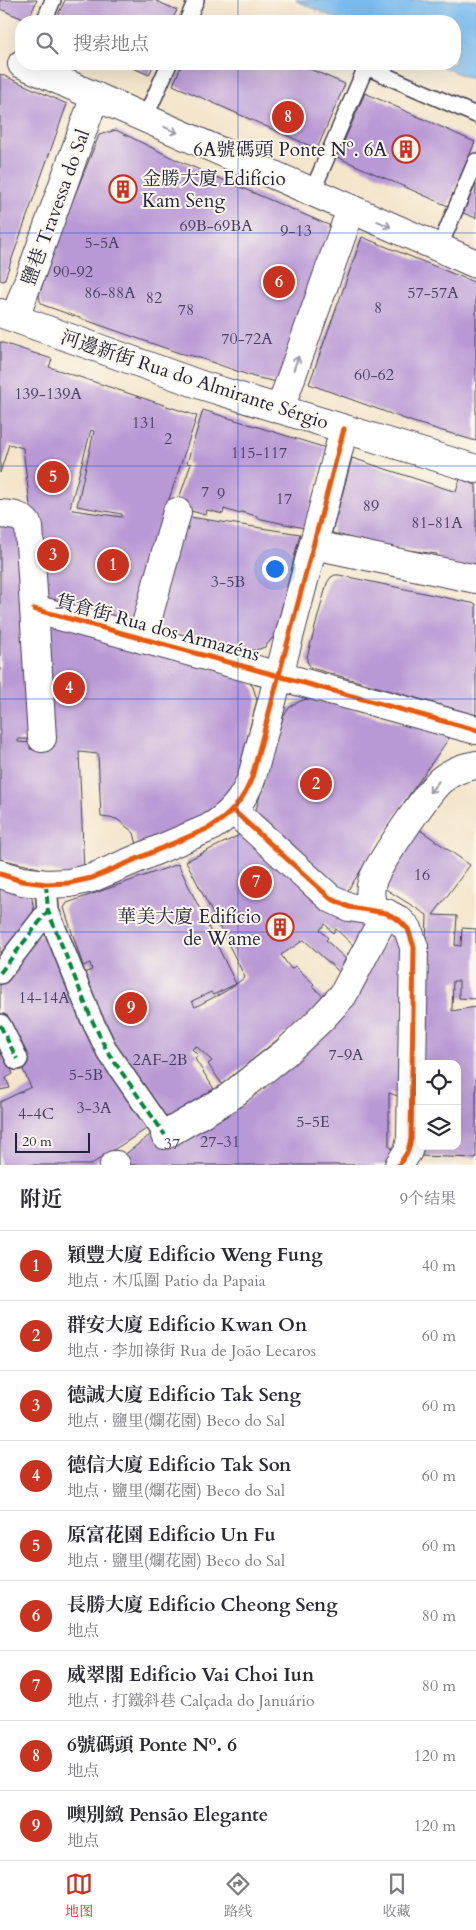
<!DOCTYPE html>
<html lang="zh">
<meta charset="utf-8">
<style>
:root{--surface:#fff;--page:#f2f2f3;--text:#2b2b33;--muted:#7c7c81;--line:#e1e1e2;--accent:#c8321e}
body{margin:0;font-family:Cardo,"Noto Serif SC",serif;background:var(--page);color:var(--text)}
.controls{position:absolute;right:15px;bottom:15px;display:grid;overflow:hidden;border-radius:10px;box-shadow:0 5px 20px #0002}
.controls button{width:45px;height:45px;display:grid;place-items:center;padding:0;border:0;border-bottom:1px solid var(--line);background:var(--surface);color:var(--text);font:25px sans-serif}
.scale{position:absolute;left:15px;bottom:12px;width:75px;box-sizing:border-box;padding-left:5px;border:2px solid #22223b;border-top:0;font-size:14px;line-height:18px;white-space:nowrap;color:#22223b;-webkit-text-stroke:4px #fbf7ec;paint-order:stroke}
.you{position:absolute;left:274px;top:568px;width:18px;height:18px;margin:-12px;border:4px solid #fff;border-radius:50%;background:#1a73e8;box-shadow:0 0 0 8px #1a73e833}
.badge{display:grid;place-items:center;width:32px;height:32px;border-radius:50%;background:var(--accent);color:#fff;font-size:16px;font-weight:700}
.pin{position:absolute;translate:-50% -50%;border:2px solid #fff;box-shadow:0 1px 5px #0006}
.list{margin:0;padding:0;list-style:none}
h2{display:flex;justify-content:space-between;align-items:center;height:65px;margin:0;padding:0 20px;font-size:21px}
h2 small{font-size:16px;font-weight:400;color:var(--muted)}
.list li{display:grid;grid-template-columns:32px 1fr auto;gap:15px;align-items:center;box-sizing:border-box;height:70px;padding:0 20px;border-top:1px solid var(--line)}
.list b{display:block;font-size:19px;white-space:nowrap}
.list p{margin:0;font-size:16px;white-space:nowrap;color:var(--muted)}
.list em{font-size:16px;font-style:normal;color:var(--muted)}
.icon{flex:none;width:28px;height:28px;fill:none;stroke:currentColor;stroke-width:2;stroke-linecap:round;stroke-linejoin:round}
.map{position:relative;flex:none;width:476px;height:1165px;overflow:hidden}
.search{position:absolute;background:var(--surface);box-shadow:0 5px 20px #0002;left:15px;right:15px;top:15px;height:55px;display:flex;align-items:center;gap:12px;box-sizing:border-box;padding:0 18px;border-radius:20px;color:var(--muted);font-size:19px}
.sheet{height:695px;background:var(--surface)}
nav{display:flex;justify-content:space-around;align-items:center;box-sizing:border-box;height:70px;border-top:1px solid var(--line);background:var(--surface);font-size:14px;color:var(--muted)}
nav a{display:grid;justify-items:center;gap:2px}
nav .on{color:var(--accent)}
.map>svg:first-child{display:block}
</style>
<div class="map">
<svg width="476" height="1165" viewBox="0 0 476 1165">
<rect width="100%" height="100%" fill="#fbf7ec"/>
<filter id="ink" filterUnits="userSpaceOnUse"><feTurbulence type="fractalNoise" baseFrequency=".02" numOctaves="2"/><feDisplacementMap in="SourceGraphic" scale="10" xChannelSelector="R" yChannelSelector="G"/><feConvolveMatrix kernelMatrix="1 2 1 2 8 2 1 2 1" color-interpolation-filters="sRGB"/></filter>
<filter id="wash" filterUnits="userSpaceOnUse"><feTurbulence type="fractalNoise" baseFrequency=".0096" numOctaves="4" result="noise"/><feDisplacementMap in="SourceGraphic" scale="20" xChannelSelector="R" yChannelSelector="G"/><feGaussianBlur stdDeviation="1.12" result="paint"/><feColorMatrix in="noise" values="0 0 0 0 0 0 0 0 0 0 0 0 0 0 0 0 0 1.4 0 .05"/><feComposite in="paint" operator="in"/></filter>
<g filter="url(#wash)">
<rect width="100%" height="100%" fill="#f4e5cb"/>
<path fill="#79bbee" stroke="#4e6e94" d="M295,0h181v81l-40,-17h19v-43h-113z"/>
<g id="blocks">
<g fill="#b999d5" fill-rule="evenodd">
<path d="M0,0h37l-9,21 -28,-12z"/>
<path d="M65,0h89l23,10 -5,11h-117z"/>
<path d="M124,64h30l-5,11z"/>
<path d="M182,64h116l47,20 -28,65 -144,-64z"/>
<path d="M0,74l67,30 -63,177 -4,-1z"/>
<path d="M365,93l110,49 -27,64 -111,-49z"/>
<path d="M116,130l63,31 152,65 -54,156 -23,-5 -57,-20 -18,-4 -136,-48 -3,-4 -1,-6 27,-78 33,-82z"/>
<path d="M476,184v34l-13,-5z"/>
<path d="M362,237l114,46v158l-63,-19 -104,-38z"/>
<path d="M0,342l52,17 -3,8 148,49 -30,89 -33,120 -99,-25 -5,-95 -7,-57 -14,-4 -9,29zM91,430l3,1 -17,75 45,8v3l-49,-7 -3,-3z"/>
<path d="M203,410l123,38 -22,80 -47,-10v-2l-16,-4 -1,2 -16,-5 -1,5 -16,-4 -1,5 -30,-8 15,-43 -4,-1z"/>
<path d="M352,458l104,34 4,-13 16,6v85l-40,-11 1,-5 -52,-7 -53,-14z"/>
<path d="M183,516l117,18 -25,101 -10,12 -9,3 -10,1 -91,-23z"/>
<path d="M0,520l19,2 14,217h-15v3l13,1 -1,6 14,1 -3,-130 204,56 8,11 4,13 -23,89 -10,19 -85,44 -5,-19 -17,-14 -16,-2 -3,-63 -19,-2 5,119 -16,4 -68,-16z"/>
<path d="M335,575h4l137,29v111l-165,-47 -4,-7v-4l20,-74 4,-6z"/>
<path d="M311,698l139,39 -41,58 -64,100 -92,-75 30,-103 6,-9 11,-7z"/>
<path d="M413,825l57,40 -37,50 24,1 -2,29 6,1 1,-18 14,1v70l-17,-1v-17h-6l-1,30 24,-4v151l-55,-2v-10h36v-82h-35l5,-149 -51,-32z"/>
<path d="M250,830l123,90 -18,27 -19,-18 -3,4 -8,-9 -5,6 8,8 -2,2 29,28 -9,10 -42,-38 -23,15 10,14 4,-3 19,18 -2,2 15,14 -105,84 -14,-20 4,-3 -16,-15 -4,3 6,6 -3,4 19,30 -57,34 -79,-148 14,-5 -2,-7 -7,3 -19,-58 3,-5 111,-39 58,120 9,-7 -59,-116zM236,984l-10,7 -31,16 -3,-6 19,-9 2,3z"/>
<path d="M0,885l26,7 6,6 2,14 -34,42z"/>
<path d="M394,928l13,5 -9,163 -9,-3v53l6,6 -3,13h-269l-5,-5 37,-29 65,-16 2,4 21,-14 53,-46 53,-50 9,-20z"/>
<path d="M51,931l100,195 -61,39h-90v-63l31,-15 -31,-67v-37l30,-44z"/>
<path d="M0,1043l13,31 -7,4 4,10 -10,2z"/>
</g>
</g>
</g>
<g filter="url(#ink)">
<use href="#blocks" fill-opacity="0" stroke="#423f51" stroke-width="1"/>
<g fill="none" stroke-linecap="round" stroke-linejoin="round">
<g stroke="#423f51" stroke-width="18">
<g id="service">
<path d="M44,21l9,-21"/>
<path d="M187,21l9,-21"/>
<path d="M145,118l24,-54"/>
<path d="M312,192l54,-125 110,48"/>
<path d="M439,248l37,-87"/>
</g>
</g>
<g stroke="#423f51" stroke-width="24">
<g id="pedestrian">
<path d="M46,884l2,27 43,107 16,33 58,84"/>
<path d="M0,973l48,-62"/>
<path d="M0,1025l17,34"/>
</g>
</g>
<g stroke="#423f51" stroke-width="30">
<g id="minor">
<path d="M15,318l80,-222"/>
<path d="M280,409l71,-200"/>
<path d="M0,514c12,1 23,1 29,13l13,211"/>
<path d="M314,545l162,34"/>
<path d="M34,609l442,121"/>
<path d="M142,639l35,-127"/>
<path d="M376,911c-6,-8 -7,-20 -4,-29 4,-15 57,-92 69,-102 10,-8 22,-13 35,-15"/>
<path d="M165,1135l63,-37 57,-45 36,-34 22,-24 43,-82"/>
<path d="M114,1165h2"/>
</g>
</g>
<g stroke="#423f51" stroke-width="30">
<g id="tertiary">
<path d="M233,810l97,88 19,9 37,6 13,7 9,9 6,18 -3,192 -3,12 -9,14"/>
<path d="M0,874l22,7 24,3 23,-1 23,-5 117,-50c21,-12 35,-28 43,-51l92,-348"/>
</g>
</g>
<g stroke="#423f51" stroke-width="30">
<g id="primary">
<path d="M22,64l454,200"/>
<path d="M0,313l204,73 272,83"/>
</g>
</g>
<use href="#service" stroke="#fff" stroke-width="15"/>
<use href="#pedestrian" stroke="#fff" stroke-width="21"/>
<use href="#minor" stroke="#fff" stroke-width="28"/>
<use href="#tertiary" stroke="#fff" stroke-width="28"/>
<use href="#primary" stroke="#fff" stroke-width="28"/>
<g stroke="#00873e" stroke-width="4" stroke-dasharray="8 4" stroke-linecap="butt">
<path d="M46,884l2,27 43,107 16,33 58,84"/>
<path d="M0,973l48,-62"/>
<path d="M0,1025l17,34"/>
</g>
<g stroke="#fbf7ec" stroke-width="8">
<g id="cycleway">
<path d="M34,609l442,121"/>
<path d="M233,810l97,88 19,9 37,6 13,7 9,9 6,18 -3,192 -3,12 -9,14"/>
<path d="M0,874l22,7 24,3 23,-1 23,-5 117,-50c21,-12 35,-28 43,-51l92,-348"/>
</g>
</g>
<use href="#cycleway" stroke="#e8590c" stroke-width="5"/>
</g>
<defs><path id="oneway-shaft" d="M-6 0H5M1.5-3L5.5 0L1.5 3" fill="none" stroke-width="1.6" stroke-linecap="round" stroke-linejoin="round" transform="scale(1.25)"/></defs>
<g stroke="#9c9ca7">
<use href="#oneway-shaft" transform="translate(171 130) rotate(24)"/>
<use href="#oneway-shaft" transform="translate(384 224) rotate(24)"/>
<use href="#oneway-shaft" transform="translate(296 363) rotate(-71)"/>
<use href="#oneway-shaft" transform="translate(434 787) rotate(130)"/>
</g>
</g>
<path fill="none" stroke="#1d4ed8" stroke-width="1" stroke-opacity="0.55" d="M238,0v21M238,64v1101M0,233h476M0,466h476M0,699h476M0,932h476"/>
<defs>
<g id="building-ring" transform="scale(1.4375)"><circle r="9.5" fill="#fbf7ec" stroke="#c8321e" stroke-width="1.5"/><path d="M-4-6H4V6H1V3H-1V6H-4ZM-2.5-4.3h1.7v1.8h-1.7ZM.8-4.3h1.7v1.8H.8ZM-2.5-1h1.7V.8h-1.7ZM.8-1h1.7V.8H.8Z" fill="#c8321e"/></g>
</defs>
<g fill-rule="evenodd">
<use href="#building-ring" x="406" y="149"/>
<use href="#building-ring" x="123" y="189"/>
<use href="#building-ring" x="280" y="927"/>
</g>
<g text-anchor="middle" stroke-width="4" stroke-linejoin="round" paint-order="stroke">
<g font-size="16" fill="#484062">
<text x="216" y="231">69B-69BA</text>
<text x="296" y="236">9-13</text>
<text x="102" y="248">5-5A</text>
<text x="73" y="277">90-92</text>
<text x="110" y="298">86-88A</text>
<text x="433" y="298">57-57A</text>
<text x="154" y="303">82</text>
<text x="378" y="313">8</text>
<text x="186" y="315">78</text>
<text x="247" y="344">70-72A</text>
<text x="374" y="380">60-62</text>
<text x="48" y="399">139-139A</text>
<text x="144" y="428">131</text>
<text x="168" y="444">2</text>
<text x="259" y="458">115-117</text>
<text x="205" y="497">7</text>
<text x="221" y="499">9</text>
<text x="284" y="504">17</text>
<text x="371" y="511">89</text>
<text x="437" y="528">81-81A</text>
<text x="228" y="587">3-5B</text>
<text x="422" y="880">16</text>
<text x="44" y="1003">14-14A</text>
<text x="346" y="1060">7-9A</text>
<text x="160" y="1065">2AF-2B</text>
<text x="86" y="1080">5-5B</text>
<text x="94" y="1113">3-3A</text>
<text x="36" y="1119">4-4C</text>
<text x="313" y="1127">5-5E</text>
<text x="220" y="1147">27-31</text>
<text x="172" y="1149">37</text>
</g>
<g font-size="19" fill="#22223b" stroke="#fbf7ec" text-anchor="end">
<text x="387" y="156">6A號碼頭 Ponte Nº. 6A</text>
<text x="142" y="185" text-anchor="start">金勝大廈 Edifício<tspan x="142" dy="22">Kam Seng</tspan></text>
<text x="261" y="923">華美大廈 Edifício<tspan x="261" dy="22">de Wame</tspan></text>
</g>
<g font-size="19" fill="#22223b" stroke="#fbf7ec">
<text transform="translate(55 207) rotate(-70)" y="7">鹽巷 Travessa do Sal</text>
<text transform="translate(195 379) rotate(18)" y="7">河邊新街 Rua do Almirante Sérgio</text>
<text transform="translate(158 627) rotate(15)" y="7">貨倉街 Rua dos Armazéns</text>
</g>
</g>
</svg>
<div class="controls">
<button><svg class="icon" aria-label="locate" viewBox="0 0 24 24"><circle cx="12" cy="12" r="6"/><path d="M12 2v4M12 18v4M2 12h4M18 12h4"/></svg></button>
<button><svg class="icon" aria-label="layers" viewBox="0 0 24 24"><path d="M12 4l9 5-9 5-9-5zM3 14l9 5 9-5"/></svg></button>
</div>
<div class="scale">20 m</div>
<div class="you"></div>
<div class="pin badge" style="left:113px;top:565px">1</div>
<div class="pin badge" style="left:316px;top:784px">2</div>
<div class="pin badge" style="left:53px;top:555px">3</div>
<div class="pin badge" style="left:69px;top:688px">4</div>
<div class="pin badge" style="left:53px;top:477px">5</div>
<div class="pin badge" style="left:279px;top:282px">6</div>
<div class="pin badge" style="left:256px;top:882px">7</div>
<div class="pin badge" style="left:288px;top:117px">8</div>
<div class="pin badge" style="left:131px;top:1008px">9</div>
<div class="search"><svg class="icon" aria-label="search" viewBox="0 0 24 24"><circle cx="10" cy="10" r="6"/><path d="M15 15l6 6"/></svg>搜索地点</div>
</div>
<section class="sheet">
<h2>附近<small>9个结果</small></h2>
<ul class="list">
<li><span class="badge">1</span><div><b>穎豐大廈 Edifício Weng Fung</b><p>地点 · 木瓜圍 Patio da Papaia</p></div><em>40 m</em></li>
<li><span class="badge">2</span><div><b>群安大廈 Edifício Kwan On</b><p>地点 · 李加祿街 Rua de João Lecaros</p></div><em>60 m</em></li>
<li><span class="badge">3</span><div><b>德誠大廈 Edifício Tak Seng</b><p>地点 · 鹽里(爛花園) Beco do Sal</p></div><em>60 m</em></li>
<li><span class="badge">4</span><div><b>德信大廈 Edifício Tak Son</b><p>地点 · 鹽里(爛花園) Beco do Sal</p></div><em>60 m</em></li>
<li><span class="badge">5</span><div><b>原富花園 Edifício Un Fu</b><p>地点 · 鹽里(爛花園) Beco do Sal</p></div><em>60 m</em></li>
<li><span class="badge">6</span><div><b>長勝大廈 Edifício Cheong Seng</b><p>地点</p></div><em>80 m</em></li>
<li><span class="badge">7</span><div><b>威翠閣 Edifício Vai Choi Iun</b><p>地点 · 打鐵斜巷 Calçada do Januário</p></div><em>80 m</em></li>
<li><span class="badge">8</span><div><b>6號碼頭 Ponte Nº. 6</b><p>地点</p></div><em>120 m</em></li>
<li><span class="badge">9</span><div><b>噢別緻 Pensão Elegante</b><p>地点</p></div><em>120 m</em></li>
</ul>
</section>
<nav>
<a class="on"><svg class="icon" aria-label="map" viewBox="0 0 24 24"><path d="M3 6l6-2 6 2 6-2v14l-6 2-6-2-6 2zM9 4v14M15 6v14"/></svg>地图</a>
<a><svg class="icon" aria-label="directions" viewBox="0 0 24 24"><path d="M12 3l9 9-9 9-9-9zM9 14v-3h6M13 9l2 2-2 2"/></svg>路线</a>
<a><svg class="icon" aria-label="saved" viewBox="0 0 24 24"><path d="M7 4h10v16l-5-4-5 4z"/></svg>收藏</a>
</nav>
